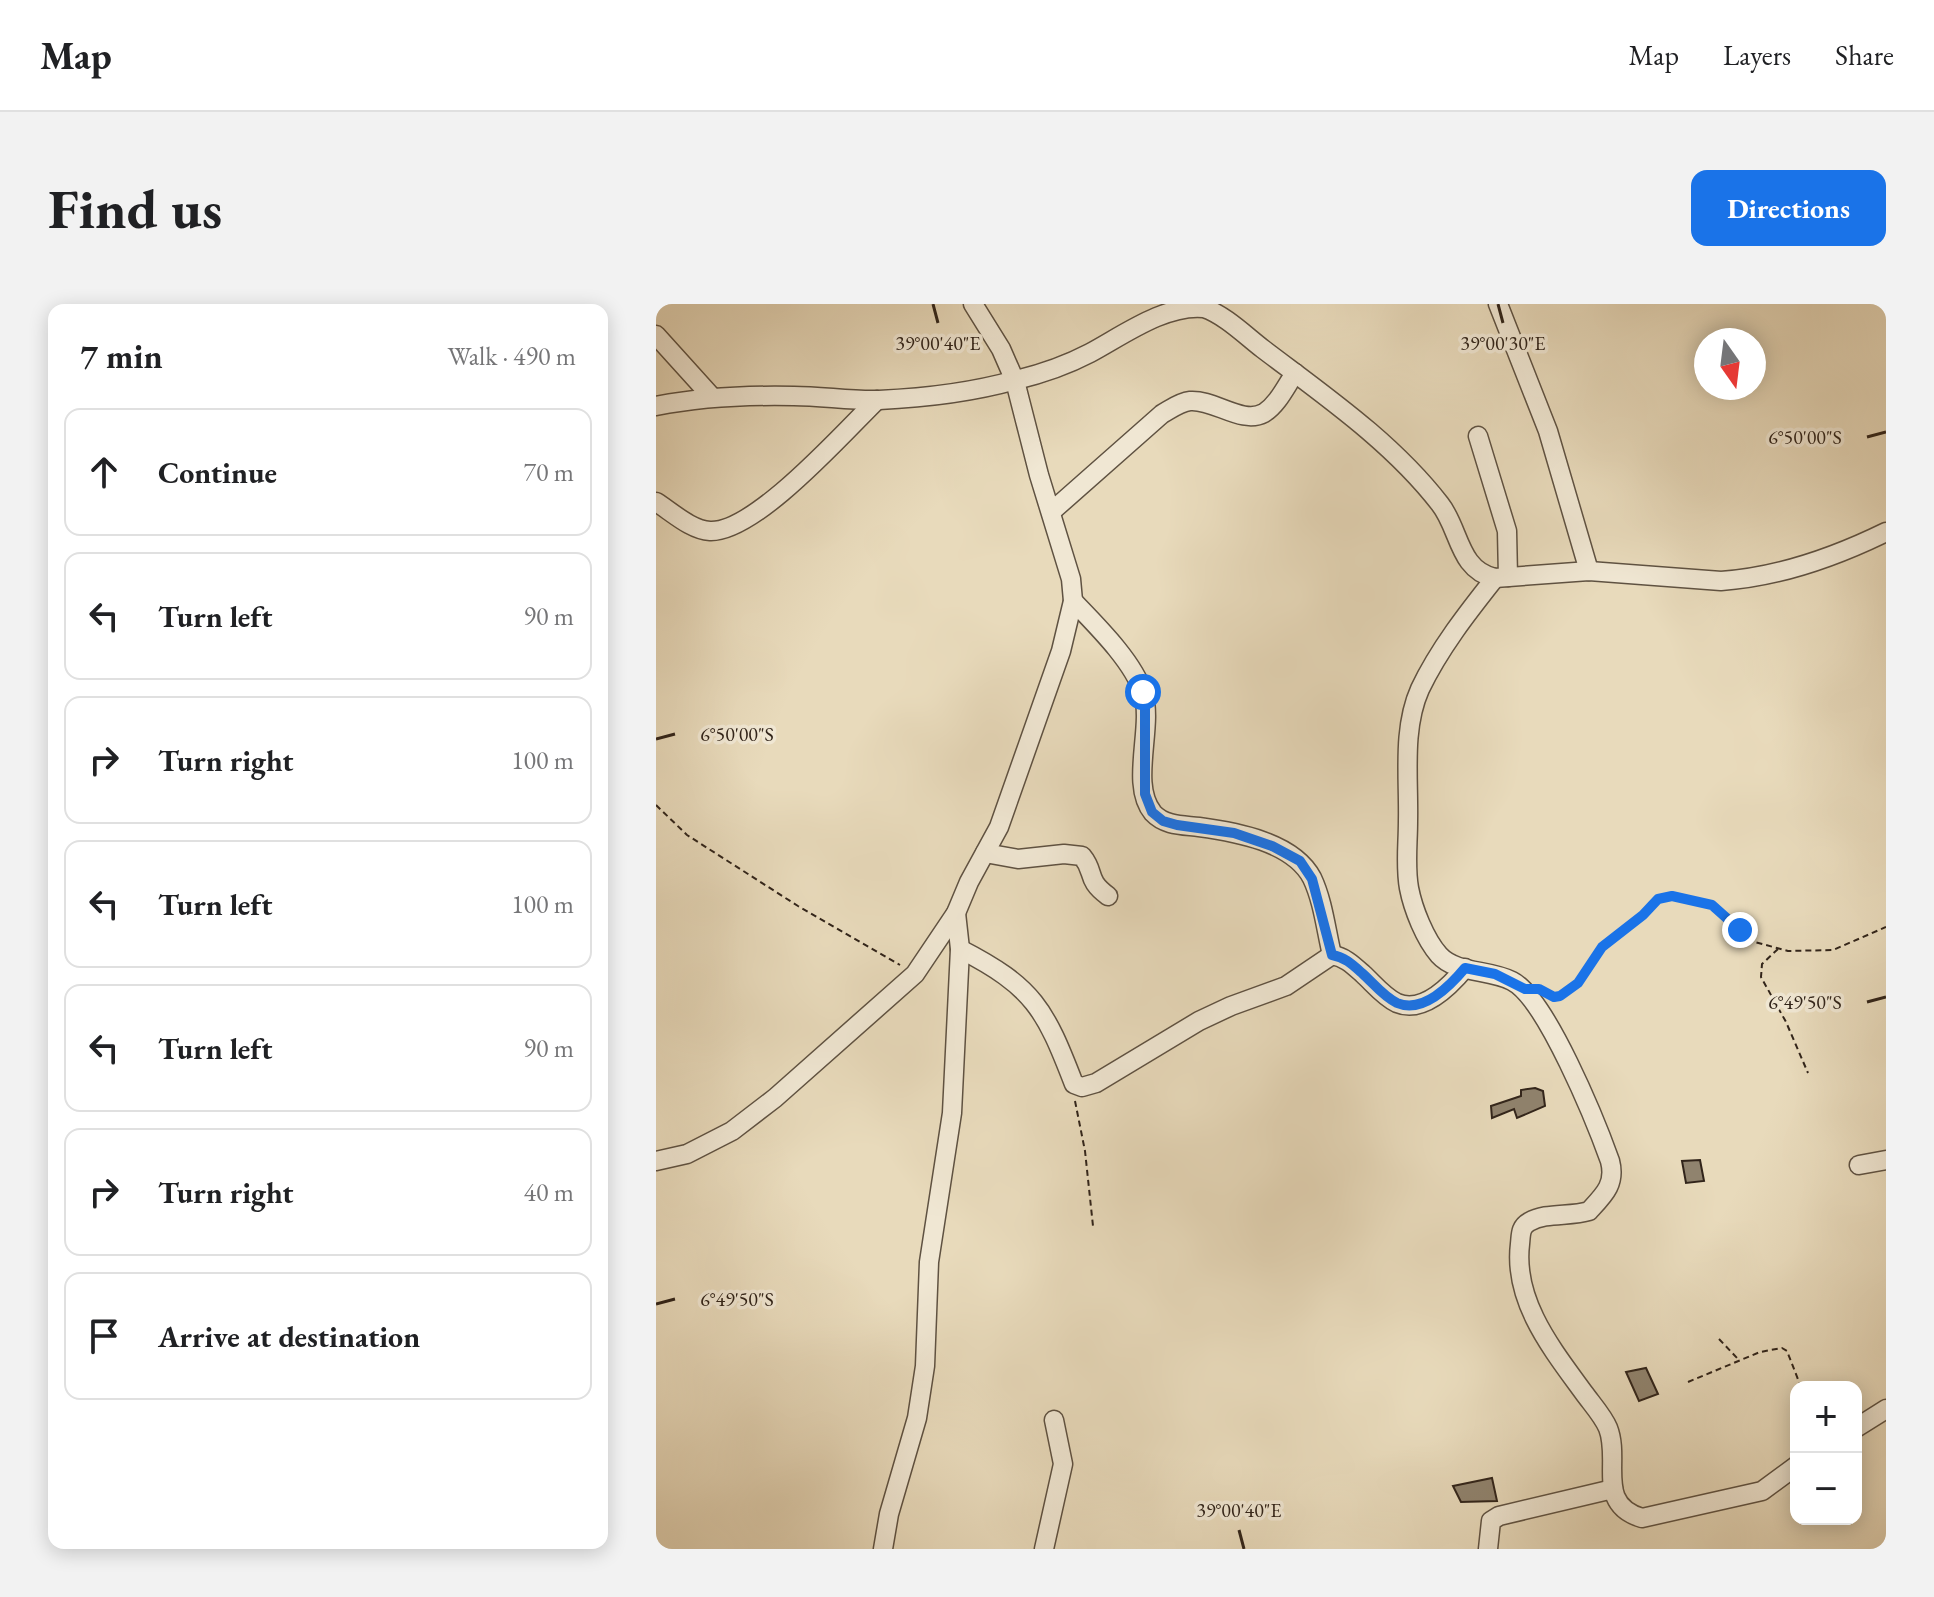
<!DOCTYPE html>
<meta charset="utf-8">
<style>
:root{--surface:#fff;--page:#f2f2f2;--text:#202124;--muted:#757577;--line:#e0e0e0;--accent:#1a73e8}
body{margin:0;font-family:"EB Garamond",serif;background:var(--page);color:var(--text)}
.controls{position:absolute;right:24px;bottom:24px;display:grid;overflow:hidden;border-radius:16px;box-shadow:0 4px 20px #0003}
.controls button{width:72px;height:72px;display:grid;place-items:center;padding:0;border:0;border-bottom:2px solid var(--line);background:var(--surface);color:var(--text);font:40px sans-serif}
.compass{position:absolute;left:1038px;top:24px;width:72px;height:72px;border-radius:50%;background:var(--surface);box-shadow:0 4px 20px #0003;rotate:166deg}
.stop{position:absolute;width:24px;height:24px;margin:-18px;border:6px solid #1a73e8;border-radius:50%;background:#fff}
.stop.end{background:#1a73e8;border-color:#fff;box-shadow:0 2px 8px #0008}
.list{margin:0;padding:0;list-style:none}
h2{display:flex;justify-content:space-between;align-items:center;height:104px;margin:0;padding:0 32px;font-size:34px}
h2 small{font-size:26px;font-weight:400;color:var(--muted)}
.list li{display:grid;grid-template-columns:52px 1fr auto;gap:24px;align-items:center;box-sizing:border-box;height:128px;margin:0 16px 16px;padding:0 16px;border:2px solid var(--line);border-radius:16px}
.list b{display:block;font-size:30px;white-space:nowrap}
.list em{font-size:26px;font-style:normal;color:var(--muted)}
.icon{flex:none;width:44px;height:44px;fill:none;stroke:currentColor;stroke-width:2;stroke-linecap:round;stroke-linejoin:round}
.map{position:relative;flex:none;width:1230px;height:1245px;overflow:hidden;border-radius:16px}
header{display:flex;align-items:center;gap:48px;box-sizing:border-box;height:112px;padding:0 40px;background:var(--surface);border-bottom:2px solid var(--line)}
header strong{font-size:38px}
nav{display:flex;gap:44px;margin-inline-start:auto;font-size:28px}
.intro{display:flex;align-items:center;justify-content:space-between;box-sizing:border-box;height:192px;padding:0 48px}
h1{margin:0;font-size:56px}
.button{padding:20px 36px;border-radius:16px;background:var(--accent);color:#fff;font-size:28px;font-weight:700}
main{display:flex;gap:48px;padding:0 48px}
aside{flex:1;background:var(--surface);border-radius:16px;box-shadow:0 4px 20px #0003}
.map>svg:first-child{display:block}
</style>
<header>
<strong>Map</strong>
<nav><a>Map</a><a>Layers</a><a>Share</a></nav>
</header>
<div class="intro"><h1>Find us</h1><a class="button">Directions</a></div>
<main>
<aside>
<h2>7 min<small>Walk · 490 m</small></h2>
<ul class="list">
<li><svg class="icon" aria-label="ahead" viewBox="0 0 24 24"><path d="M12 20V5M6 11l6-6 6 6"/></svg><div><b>Continue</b></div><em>70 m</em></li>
<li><svg class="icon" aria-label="left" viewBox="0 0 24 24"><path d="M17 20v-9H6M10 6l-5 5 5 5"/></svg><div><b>Turn left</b></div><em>90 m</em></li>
<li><svg class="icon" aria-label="right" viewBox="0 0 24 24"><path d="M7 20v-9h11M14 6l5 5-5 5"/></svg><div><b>Turn right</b></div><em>100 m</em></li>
<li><svg class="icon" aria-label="left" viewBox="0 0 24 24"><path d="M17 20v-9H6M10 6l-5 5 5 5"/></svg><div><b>Turn left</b></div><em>100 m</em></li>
<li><svg class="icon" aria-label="left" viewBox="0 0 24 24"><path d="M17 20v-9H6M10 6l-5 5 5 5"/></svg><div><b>Turn left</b></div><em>90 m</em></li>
<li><svg class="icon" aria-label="right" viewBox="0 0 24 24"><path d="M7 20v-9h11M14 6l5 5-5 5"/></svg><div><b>Turn right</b></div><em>40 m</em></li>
<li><svg class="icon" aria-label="arrive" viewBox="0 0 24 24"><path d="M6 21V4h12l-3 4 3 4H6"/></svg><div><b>Arrive at destination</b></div></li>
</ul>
</aside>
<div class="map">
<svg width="1230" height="1245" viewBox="0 0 1230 1245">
<rect width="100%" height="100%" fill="#e8dabb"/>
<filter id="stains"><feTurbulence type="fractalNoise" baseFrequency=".0025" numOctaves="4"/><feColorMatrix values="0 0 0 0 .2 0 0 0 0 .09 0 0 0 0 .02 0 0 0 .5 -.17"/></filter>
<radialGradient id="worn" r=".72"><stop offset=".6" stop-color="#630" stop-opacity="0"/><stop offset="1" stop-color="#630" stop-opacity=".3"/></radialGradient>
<g fill="#90836e" stroke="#31241a" stroke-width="2">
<path d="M879,784l8,3 2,15 -28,12 -3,-9 -22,9 -1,-12 30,-10v-6z"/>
<path d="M1044,856l4,21 -18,2 -4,-22z"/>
<path d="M990,1064l12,26 -19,7 -13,-29z"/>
<path d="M836,1174l5,23 -36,1 -8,-16z"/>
</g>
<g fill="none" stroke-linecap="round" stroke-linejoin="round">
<g stroke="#5f5242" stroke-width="21">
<g id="minor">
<path d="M842,0l50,127 41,140"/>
<path d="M0,31l56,62"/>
<path d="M0,102c46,-9 91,-11 138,-10 28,0 57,5 85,4 44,-2 94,-8 137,-20 25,-6 51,-15 74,-27 32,-17 75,-49 114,-45 21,7 42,28 59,41 62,47 129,93 177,155 20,25 18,66 55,74l94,-7 132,10c57,-4 114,-24 165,-49"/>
<path d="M822,132l29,95 1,46"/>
<path d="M0,198c16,10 35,28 54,29 45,2 134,-99 167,-131"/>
<path d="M395,208l111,-98c9,-5 18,-12 28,-13 24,-2 52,24 74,12 14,-9 22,-27 31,-40"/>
<path d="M839,274c-27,34 -56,71 -75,111 -18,40 -11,89 -12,132 0,23 -3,45 1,67 4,21 16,51 30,67 17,19 50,14 73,26 34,17 84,141 98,180 6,23 -6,34 -21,50 -19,6 -43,1 -60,11 -9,5 -8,13 -9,22 -7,57 32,105 64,149 8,11 19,23 24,35 13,33 -13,76 34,90l120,-27 34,-25"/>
<path d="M417,297c22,23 61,61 70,92 11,34 -14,91 10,120 12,13 30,12 46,14 37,5 94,15 113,51 11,23 14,52 20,77"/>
<path d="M329,549l33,6 46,-5 18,2c14,17 3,23 26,40"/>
<path d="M304,645c74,38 85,60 114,135l8,3 14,-4 103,-62 32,-15 55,-20 46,-31c13,2 21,10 31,19 10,9 21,23 34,29 26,11 53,-17 68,-35"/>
<path d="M0,857l31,-7 45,-23 43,-33 140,-124 41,-61 13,-31 30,-55 62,-176 12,-50 -2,-22 -32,-104 -24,-94 -14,-32 -28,-45"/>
<path d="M1203,861l27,-5"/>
<path d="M1200,1124l30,-19"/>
<path d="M227,1245l6,-35 28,-96 8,-52 4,-104 23,-149 8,-164 -4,-36"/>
<path d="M388,1245l19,-85 -9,-44"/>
<path d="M832,1245l3,-28 8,-5 114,-27"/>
</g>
</g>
<g stroke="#31241a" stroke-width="2" stroke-dasharray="6 4" stroke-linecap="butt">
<path d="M0,501l31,30 111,71 102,59"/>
<path d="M1122,645l-16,15 -1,13 25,45 22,51"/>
<path d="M889,688l9,5 13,-5 11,-9 24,-36 41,-32 6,-9 9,-7 14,-3 40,9 39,36 37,10 45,-1 53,-23"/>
<path d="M419,797l10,50 8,75"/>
<path d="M1063,1035l20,21"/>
<path d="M1032,1078l72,-30 22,-4 5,3 14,36"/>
</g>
<use href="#minor" stroke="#f0e7d3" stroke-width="18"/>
</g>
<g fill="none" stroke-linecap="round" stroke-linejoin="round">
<path stroke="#1a73e8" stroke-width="10" d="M487,388l2,13v89l7,18 11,9 14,4 57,8 38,13 28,15 12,18 20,76c13,2 21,10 31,19 10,9 21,23 34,29 26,11 53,-17 68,-35l30,6 30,15h14l15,8 6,-1 18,-13 24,-36 41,-32 15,-16 14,-3 40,9 28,25"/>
</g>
<path fill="none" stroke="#31241a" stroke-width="3" d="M277,0l5,19M842,0l5,19M1211,133l19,-5M0,435l19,-5M1211,698l19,-5M0,1000l19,-5M583,1226l5,19"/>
<g font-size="20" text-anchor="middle" fill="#31241a" stroke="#f0e7d3" stroke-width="7" stroke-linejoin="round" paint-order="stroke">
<text x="282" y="46">39°00'40"E</text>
<text x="847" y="46">39°00'30"E</text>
<text x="1149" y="140">6°50'00"S</text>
<text x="81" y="437">6°50'00"S</text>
<text x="1149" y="705">6°49'50"S</text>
<text x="81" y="1002">6°49'50"S</text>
<text x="583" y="1213">39°00'40"E</text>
</g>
<rect width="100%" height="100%" filter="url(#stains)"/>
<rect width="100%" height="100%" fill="url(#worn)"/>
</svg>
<div class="controls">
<button>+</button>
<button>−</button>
</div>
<svg class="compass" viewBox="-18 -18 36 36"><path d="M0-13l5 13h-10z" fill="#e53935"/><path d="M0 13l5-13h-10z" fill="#757577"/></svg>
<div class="stop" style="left:487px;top:388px"></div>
<div class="stop end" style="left:1084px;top:626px"></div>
</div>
</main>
